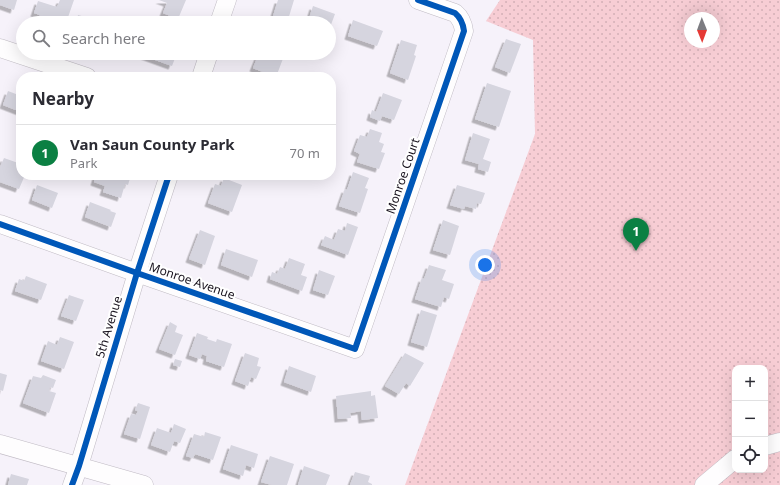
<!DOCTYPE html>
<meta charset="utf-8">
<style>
:root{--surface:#fff;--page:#f7f7f7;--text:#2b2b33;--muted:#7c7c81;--line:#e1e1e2;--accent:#0b8043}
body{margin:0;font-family:"Noto Sans",sans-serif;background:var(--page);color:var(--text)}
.controls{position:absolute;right:12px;bottom:12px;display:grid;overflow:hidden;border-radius:8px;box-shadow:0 4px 16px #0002}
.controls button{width:36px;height:36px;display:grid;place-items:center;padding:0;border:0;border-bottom:1px solid var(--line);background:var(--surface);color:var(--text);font:20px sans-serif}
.compass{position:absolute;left:684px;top:12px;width:36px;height:36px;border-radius:50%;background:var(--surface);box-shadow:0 4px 16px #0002;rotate:179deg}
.you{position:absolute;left:485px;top:265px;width:14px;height:14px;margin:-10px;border:3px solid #fff;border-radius:50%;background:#1a73e8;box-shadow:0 0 0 6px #1a73e833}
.badge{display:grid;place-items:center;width:26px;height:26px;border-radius:50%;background:var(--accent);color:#fff;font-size:13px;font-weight:700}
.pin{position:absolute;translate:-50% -33px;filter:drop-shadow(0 1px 2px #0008)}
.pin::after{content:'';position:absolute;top:21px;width:14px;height:12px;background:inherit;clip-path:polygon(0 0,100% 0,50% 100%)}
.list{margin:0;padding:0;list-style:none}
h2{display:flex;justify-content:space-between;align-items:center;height:52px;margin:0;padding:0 16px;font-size:17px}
h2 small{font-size:13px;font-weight:400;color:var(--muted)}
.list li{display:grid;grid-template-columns:26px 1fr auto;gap:12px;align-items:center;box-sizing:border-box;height:56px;padding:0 16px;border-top:1px solid var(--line)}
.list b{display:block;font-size:15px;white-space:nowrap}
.list p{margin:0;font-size:13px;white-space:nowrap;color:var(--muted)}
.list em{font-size:13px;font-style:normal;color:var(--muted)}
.icon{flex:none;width:22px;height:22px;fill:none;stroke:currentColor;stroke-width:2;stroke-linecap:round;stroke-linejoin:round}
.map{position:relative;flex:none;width:780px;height:485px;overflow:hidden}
.search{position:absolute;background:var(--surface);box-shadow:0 4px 16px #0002;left:16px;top:16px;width:320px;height:44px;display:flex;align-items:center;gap:10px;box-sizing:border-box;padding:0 14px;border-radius:22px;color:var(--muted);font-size:15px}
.panel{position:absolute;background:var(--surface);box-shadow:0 4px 16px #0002;left:16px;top:72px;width:320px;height:108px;border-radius:16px}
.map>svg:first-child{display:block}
</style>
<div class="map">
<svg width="780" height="485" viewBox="0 0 780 485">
<defs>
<pattern id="park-dots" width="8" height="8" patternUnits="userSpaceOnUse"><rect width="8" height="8" fill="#f7cdd4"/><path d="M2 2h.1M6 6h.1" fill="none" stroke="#d3afb6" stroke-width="1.8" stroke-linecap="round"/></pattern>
<filter id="shadow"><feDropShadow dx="-3.5" dy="3.5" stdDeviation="0" flood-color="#0004"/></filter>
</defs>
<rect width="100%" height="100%" fill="#f6f2fa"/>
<path fill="url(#park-dots)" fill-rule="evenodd" d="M500,0h280v485h-375l130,-351 -2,-94 -47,-19zM690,18h24v24h-24zM735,368h30v102h-30z"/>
<g fill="#d6d5df" filter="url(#shadow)">
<path d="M0,0h17l-3,10 -14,-5z"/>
<path d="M60,0h14l-8,23h-19v-2l-8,-3 1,-3 -6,-2 4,-12 19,6z"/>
<path d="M159,0h27l-8,19 -15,-6 4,-10z"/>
<path d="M278,0h16l-7,23h-16z"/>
<path d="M313,6l22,8 -6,16v-7h-18l-3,-1z"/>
<path d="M78,15l11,3 -1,5h-12z"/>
<path d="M353,20l30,11 -6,15 -29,-10z"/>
<path d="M506,39l15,5 -11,29 -15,-6z"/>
<path d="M401,40l16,5 -3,10 2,1 -8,24 -18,-7z"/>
<path d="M136,53h41l-5,13z"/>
<path d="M259,53h19v1l6,2 -8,21 -23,-9z"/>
<path d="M487,83l24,8 -12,36 -24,-8z"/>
<path d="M8,91l13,5v16l-18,-7z"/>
<path d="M383,93l19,7 -8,20 -12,-4 -2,5 -10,-4 2,-7 4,2z"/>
<path d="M370,129l12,4 -3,9 5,2 -3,8 4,1 -6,16 -22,-7 3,-8 -6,-3 6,-16 7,2z"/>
<path d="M473,133l17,6 -7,20 8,3 -3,10 -10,-3 1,-5 -14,-4z"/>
<path d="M4,158l17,6v11h4l-6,14 -19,-7v-15z"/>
<path d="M353,172l16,6 -4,10 3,1 -8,24 -21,-7 6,-17 2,1z"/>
<path d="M96,175h39l-5,3 -2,7 -3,-1 -4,14 -18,-6 2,-6 -11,-4z"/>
<path d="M224,178l18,7 -10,27 -24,-9 7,-19 6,2z"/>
<path d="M37,185l21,8 -6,15 -20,-8z"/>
<path d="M457,185l28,8 -4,11 -4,-1 -1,6 -11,-3 -1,3 -14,-4z"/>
<path d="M90,202l21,8 -1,1 6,2 -5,14 -26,-10z"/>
<path d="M443,220l16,6 -9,29 -17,-5z"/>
<path d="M347,223l11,4 -10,28 -27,-10 4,-9 9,4 4,-11 7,2z"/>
<path d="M200,230l15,6 -10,29 -16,-6z"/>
<path d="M226,249l32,11 -6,17 -31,-12z"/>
<path d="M289,258l16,6 -4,11 6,2 -5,14 -32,-12 2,-7 5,2 3,-7 5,2z"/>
<path d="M429,265l17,5 -4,10 12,4 -5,15 -5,-2 -3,10 -26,-8 7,-21 2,1z"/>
<path d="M319,270l16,6 -7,19 -15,-5z"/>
<path d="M26,276l21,8 -6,16 -26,-9 4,-12 5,2z"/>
<path d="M69,295l15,5 -8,21 -15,-5z"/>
<path d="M421,310l16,5 -10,32 -16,-5z"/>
<path d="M170,322l7,4 -2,6 8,3 -8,20 -16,-6z"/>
<path d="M197,333l11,4 -1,2 9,3 1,-3 15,5 -8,23 -18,-6 1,-5 -5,-2 -2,5 -11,-4z"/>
<path d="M60,337l14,5 -10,27 -23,-8 7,-20 9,4z"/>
<path d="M245,353l14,5 -2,8 4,1 -5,12 -5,-2 -3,9 -13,-5z"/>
<path d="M405,353l19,10 -14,23 -4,-3 -7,11 -14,-8z"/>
<path d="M175,359l7,2 -2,6 -7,-2z"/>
<path d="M289,366l27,10 -5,16 -27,-10z"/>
<path d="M0,373l7,2 -4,16 -3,-1z"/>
<path d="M43,375l13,5 -3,8 -3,-1 -1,4 7,2 -7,20 -26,-10 10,-27 8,2z"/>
<path d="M371,391v5l4,-1 3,23 -16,2 -1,-9 -11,2 1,5 -13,1 -2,-23z"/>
<path d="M138,403l12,4 -10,32 -16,-5 7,-20 5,1 2,-4 -3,-1z"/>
<path d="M174,424l12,5 -6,14 -6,-2 -4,11 -19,-7 6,-17 14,5z"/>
<path d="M205,432l16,5 -8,23 -18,-6 -2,4 -7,-2 8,-22 10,3z"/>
<path d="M231,445l27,9 -4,14 -8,-3 -3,11 -20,-7z"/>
<path d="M270,456l24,8 -7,21h-15l-11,-3z"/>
<path d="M304,466l26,9 -4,10h-28z"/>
<path d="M355,472l15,4 -2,6 4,2v1h-22z"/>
<path d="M11,474l18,5 -2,6h-19z"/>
</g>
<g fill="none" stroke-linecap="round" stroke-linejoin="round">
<g stroke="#c0bbc4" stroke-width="19">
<g id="minor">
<path d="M219,23l8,-23"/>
<path d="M0,48l87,29"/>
<path d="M201,77l8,-24"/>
<path d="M0,224l137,49 218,76 109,-318c-1,-8 -3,-13 -9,-18l-37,-13"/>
<path d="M0,444l144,41"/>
<path d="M765,446l15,-4"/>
<path d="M72,485l7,-19 58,-193 32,-98"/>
<path d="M704,485l31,-26"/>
</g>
</g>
<use href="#minor" stroke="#fefdfe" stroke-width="18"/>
<g stroke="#fff" stroke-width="8">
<g id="cycleway">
<path d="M0,224l137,49 218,76 109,-318c-1,-8 -3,-13 -9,-18l-37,-13"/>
<path d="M72,485l7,-19 58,-193 32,-98"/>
</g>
</g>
<use href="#cycleway" stroke="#0057b8" stroke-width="6"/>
</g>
<g text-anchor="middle" stroke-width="4" stroke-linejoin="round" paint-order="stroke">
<g font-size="12" fill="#19131e" stroke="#fff">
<text transform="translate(403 176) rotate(-71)" y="4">Monroe Court</text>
<text transform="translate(192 281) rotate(19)" y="4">Monroe Avenue</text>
<text transform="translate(109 327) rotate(-73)" y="4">5th Avenue</text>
</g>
</g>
</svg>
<div class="controls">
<button>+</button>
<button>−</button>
<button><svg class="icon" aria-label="locate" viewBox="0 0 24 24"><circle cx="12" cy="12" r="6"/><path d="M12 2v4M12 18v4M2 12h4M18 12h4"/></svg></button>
</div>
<svg class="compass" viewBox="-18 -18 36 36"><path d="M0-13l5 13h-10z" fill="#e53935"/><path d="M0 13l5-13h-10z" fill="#7c7c81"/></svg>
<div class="you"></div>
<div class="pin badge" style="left:636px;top:251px">1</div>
<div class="search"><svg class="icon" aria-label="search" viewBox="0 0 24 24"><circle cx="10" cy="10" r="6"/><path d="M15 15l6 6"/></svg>Search here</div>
<section class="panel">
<h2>Nearby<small></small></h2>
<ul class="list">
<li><span class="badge">1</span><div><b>Van Saun County Park</b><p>Park</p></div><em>70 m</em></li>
</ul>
</section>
</div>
